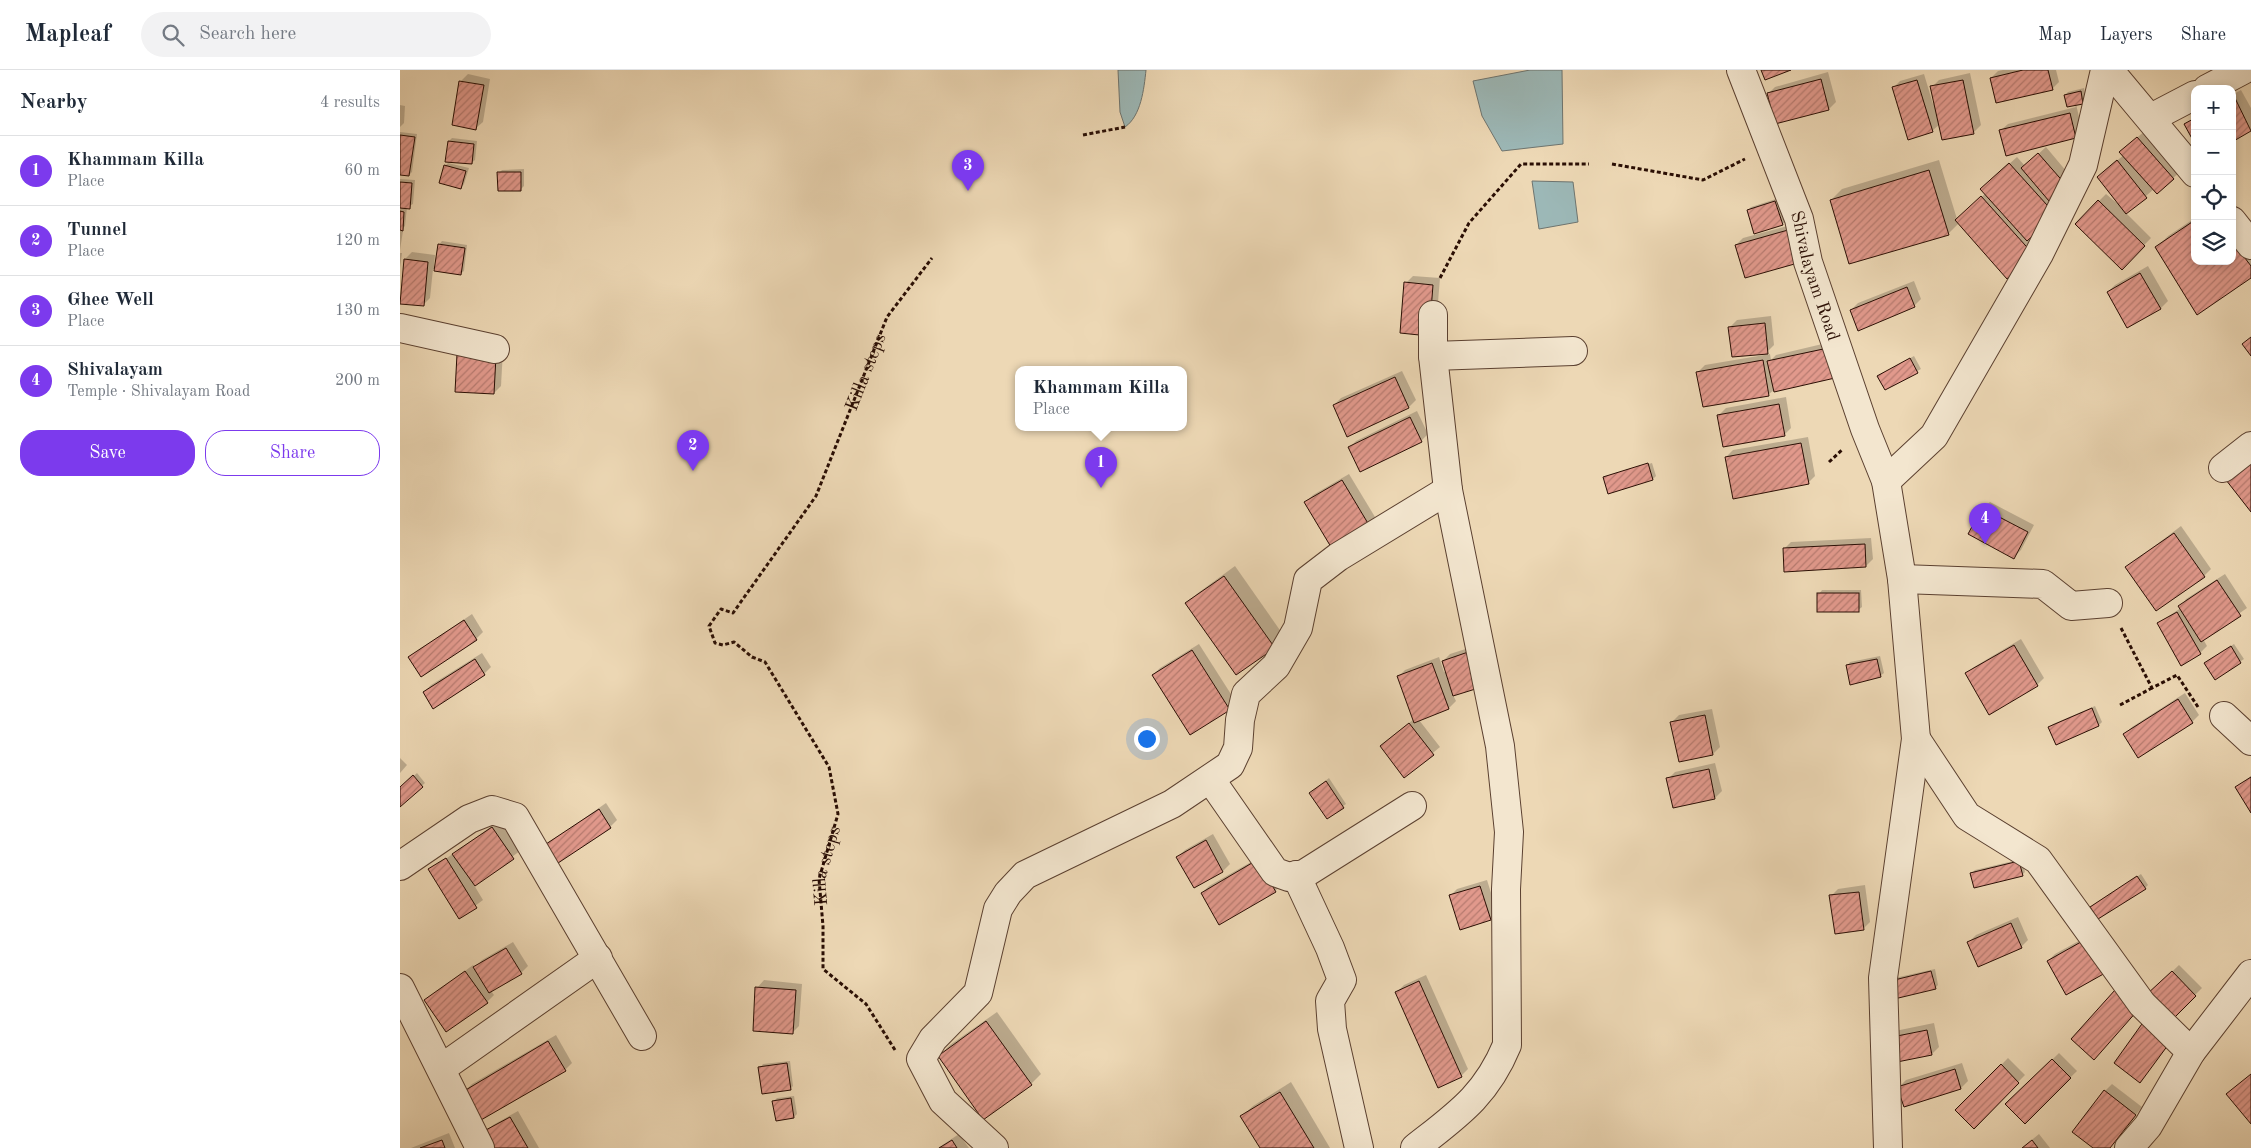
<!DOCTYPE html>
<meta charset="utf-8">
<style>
:root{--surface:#fff;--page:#f2f2f3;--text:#1f2937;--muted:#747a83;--line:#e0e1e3;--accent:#7c3aed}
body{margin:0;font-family:"Old Standard TT",serif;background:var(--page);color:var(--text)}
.controls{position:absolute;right:15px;top:15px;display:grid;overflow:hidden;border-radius:10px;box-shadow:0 2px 8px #0003}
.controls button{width:45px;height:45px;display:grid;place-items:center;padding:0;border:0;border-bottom:1px solid var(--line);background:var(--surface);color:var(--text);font:25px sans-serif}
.you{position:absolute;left:746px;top:668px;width:18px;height:18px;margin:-12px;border:4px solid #fff;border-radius:50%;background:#1a73e8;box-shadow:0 0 0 8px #1a73e833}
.badge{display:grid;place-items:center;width:32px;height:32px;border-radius:50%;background:var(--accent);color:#fff;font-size:16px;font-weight:700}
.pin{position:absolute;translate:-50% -41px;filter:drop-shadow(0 1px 2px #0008)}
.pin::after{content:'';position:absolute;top:26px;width:18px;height:15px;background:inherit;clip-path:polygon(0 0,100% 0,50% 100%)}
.popup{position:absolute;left:615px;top:296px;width:172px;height:65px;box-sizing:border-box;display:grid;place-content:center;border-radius:10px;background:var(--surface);filter:drop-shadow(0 1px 4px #0005);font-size:16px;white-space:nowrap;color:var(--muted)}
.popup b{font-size:19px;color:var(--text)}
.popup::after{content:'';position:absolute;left:50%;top:100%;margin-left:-10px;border:10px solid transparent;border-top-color:var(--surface)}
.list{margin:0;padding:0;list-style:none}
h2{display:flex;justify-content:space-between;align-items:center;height:65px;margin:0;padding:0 20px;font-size:21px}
h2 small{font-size:16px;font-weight:400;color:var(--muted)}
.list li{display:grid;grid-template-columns:32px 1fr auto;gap:15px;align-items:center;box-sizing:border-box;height:70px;padding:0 20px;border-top:1px solid var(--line)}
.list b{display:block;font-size:19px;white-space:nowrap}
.list p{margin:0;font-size:16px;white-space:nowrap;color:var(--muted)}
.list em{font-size:16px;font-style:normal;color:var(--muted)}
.actions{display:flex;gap:10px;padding:15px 20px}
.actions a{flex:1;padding:11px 0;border:1px solid var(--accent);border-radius:20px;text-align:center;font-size:18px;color:var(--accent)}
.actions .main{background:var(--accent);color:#fff}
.icon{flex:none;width:28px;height:28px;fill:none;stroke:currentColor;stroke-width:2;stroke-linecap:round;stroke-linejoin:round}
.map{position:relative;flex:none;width:1851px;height:1078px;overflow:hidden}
header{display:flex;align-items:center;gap:30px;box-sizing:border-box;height:70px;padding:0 25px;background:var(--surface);border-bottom:1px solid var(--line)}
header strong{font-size:24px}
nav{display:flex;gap:28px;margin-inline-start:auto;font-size:18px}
.search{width:350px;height:45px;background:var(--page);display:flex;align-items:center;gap:12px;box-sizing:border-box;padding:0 18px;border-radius:28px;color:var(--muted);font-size:19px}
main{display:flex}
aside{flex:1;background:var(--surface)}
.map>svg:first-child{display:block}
</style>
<header>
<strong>Mapleaf</strong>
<div class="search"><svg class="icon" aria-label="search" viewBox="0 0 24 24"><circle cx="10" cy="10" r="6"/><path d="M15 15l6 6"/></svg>Search here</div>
<nav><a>Map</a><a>Layers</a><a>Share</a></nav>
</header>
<main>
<aside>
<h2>Nearby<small>4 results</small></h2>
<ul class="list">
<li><span class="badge">1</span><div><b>Khammam Killa</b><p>Place</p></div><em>60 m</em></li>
<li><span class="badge">2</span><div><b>Tunnel</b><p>Place</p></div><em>120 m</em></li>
<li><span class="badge">3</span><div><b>Ghee Well</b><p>Place</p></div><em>130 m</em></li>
<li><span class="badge">4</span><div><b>Shivalayam</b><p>Temple · Shivalayam Road</p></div><em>200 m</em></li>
</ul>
<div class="actions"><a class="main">Save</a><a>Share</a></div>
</aside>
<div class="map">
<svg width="1851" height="1078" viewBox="0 0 1851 1078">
<defs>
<pattern id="building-hatch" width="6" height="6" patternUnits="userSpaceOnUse" patternTransform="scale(1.25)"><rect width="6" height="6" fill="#e1998c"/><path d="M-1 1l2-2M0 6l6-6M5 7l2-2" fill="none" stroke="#b77b70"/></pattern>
</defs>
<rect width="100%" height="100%" fill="#edd8b5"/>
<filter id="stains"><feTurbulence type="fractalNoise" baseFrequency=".004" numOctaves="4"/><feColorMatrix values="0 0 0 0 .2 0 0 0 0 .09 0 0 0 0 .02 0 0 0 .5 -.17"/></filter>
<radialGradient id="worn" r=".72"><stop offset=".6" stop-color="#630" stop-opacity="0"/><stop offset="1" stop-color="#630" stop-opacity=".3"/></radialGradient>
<g fill="#9cb8b7" stroke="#6e746f">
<path d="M718,0h28c-2,19 -5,46 -21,57l-5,-15z"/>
<path d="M1130,0h32l1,74 -61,7 -20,-35 -9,-35z"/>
<path d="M1132,111l41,1 5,40 -39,7z"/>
</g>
<g fill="#0003">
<path d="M1603,0h53l3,12 -7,7 -61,-11 7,-7z"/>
<path d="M1428,2l8,30 -7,7 -53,14 -8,-29 7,-7z"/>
<path d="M1570,3l11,52 -7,7 -34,-8 -8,7 -39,-43 7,-7 24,-7 9,30 2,-1 -3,-16 7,-7z"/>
<path d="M68,4l22,5 -7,43 -7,6 -15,-47z"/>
<path d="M1684,18l2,12 -10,4 6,26 -7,7 -74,-7 7,-6 68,-17 -11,-12 3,-3z"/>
<path d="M1841,20l10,18v22l-19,10v-45z"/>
<path d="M0,35l5,1 -1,17 -4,4z"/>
<path d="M1745,61l35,41 -7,6 -19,11 -28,24 25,25 -29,30 -46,-44 30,-30 18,15 -19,-39 19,-15 4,-10z"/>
<path d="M0,62l17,2 -5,38 -3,3 -9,-1z"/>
<path d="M52,68l25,3 -2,19 -4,3 -22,-22z"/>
<path d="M1646,77l26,31 -10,29 -32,30 10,10 -7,7 -74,-31 -11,11 -117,-34 11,-11 97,-29 18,59 29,-26 3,-11 28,-25 8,9z"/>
<path d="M48,93l21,5 -5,16 -3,4 -16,-22z"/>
<path d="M124,99v17l-3,3 -22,-16 3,-3z"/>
<path d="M0,109l15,1 -2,24 -6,3 -2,19 -5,5h3l-3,19z"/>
<path d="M1379,128l7,22 -3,4 -28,9 -7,-23 3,-3z"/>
<path d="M1795,148v43h37l19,-20v35l-54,37 -40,-66 11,-11z"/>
<path d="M1395,154l9,31 -68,-10 7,-7z"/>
<path d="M42,171l25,4 -3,26 -4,3 -27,-5 -3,29 -7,7 -18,-46 7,-7 23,3 -1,11h2l3,-21z"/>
<path d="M0,183h2l-2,15z"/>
<path d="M1748,196l20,35 -7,7 -33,18 -20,-34 7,-7z"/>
<path d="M1013,206l27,2 -4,49 -30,-44z"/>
<path d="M1514,211l7,18 -7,7 -63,4 7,-7z"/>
<path d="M1371,246l3,29 -7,7 -37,-25 7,-7z"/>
<path d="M1435,271l-66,53 -65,12 -6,-34 7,-7 65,-11 1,6 5,-5z"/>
<path d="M65,277l38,3 -2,36 -7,7z"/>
<path d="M1514,286l7,13 -36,20 -7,-13z"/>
<path d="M1002,301l14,29 -7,7 -75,-2 7,-7z"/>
<path d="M1386,327l5,31 -7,7 -65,-20 7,-7z"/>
<path d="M1017,341l11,23 -7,7 -72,7 7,-7z"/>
<path d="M1408,367l7,39 -7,7 -82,-26 7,-7z"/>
<path d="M1252,393l4,13 -3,3 -49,-2z"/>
<path d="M949,404l26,43 -7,7 -62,-22 7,-7z"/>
<path d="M1590,432l44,23 -13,25 -7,7 -44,-23 13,-26z"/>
<path d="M1781,456l30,43 -7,7 -77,-9z"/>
<path d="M1471,468l2,21 -7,7 -82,-17 7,-7z"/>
<path d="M835,496l49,70 -10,11 -87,-44 11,-10z"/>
<path d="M1825,504l22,34 -44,31 4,7 -7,7 -42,-30 23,-15 5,-9z"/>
<path d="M1422,520h39l1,17 -4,3 -39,-16z"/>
<path d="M72,544l11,18 -7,7 -67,18z"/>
<path d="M1621,569l23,39 -7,7 -70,-11 7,-7z"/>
<path d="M799,574l37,58 -7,7 -76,-34 7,-7z"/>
<path d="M1081,574l-28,51 3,6 -7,7 -30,12 21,27 -35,29 -16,-37 25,-20 -16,-42 7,-7 34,-13 5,15 3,-1 -4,-10 7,-7z"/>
<path d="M1834,574l10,15 -29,19 -9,-15z"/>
<path d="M82,583l9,14 -7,7 -60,18 7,-7z"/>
<path d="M1480,586l4,17 -4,3 -33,-10 3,-4z"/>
<path d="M1785,623l14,22 -7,7 -67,12 7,-7z"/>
<path d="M1695,636l7,16 -3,3 -42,19 -7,-17 3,-3z"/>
<path d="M1312,639l8,38 -7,7 -33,6 -8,-38 7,-7z"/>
<path d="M0,688l7,7 -7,8z"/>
<path d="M1315,693l7,28 -7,7 -47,-19 7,-7z"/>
<path d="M17,703l8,10 -25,22v-17z"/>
<path d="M1851,706v35l-14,-24z"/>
<path d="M929,708l17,26 -19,13 -17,-24z"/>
<path d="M206,733l11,17 -7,7 -68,21z"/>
<path d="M99,751l21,30 -46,34 9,15 -23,17 -30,-47z"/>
<path d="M813,764l17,30 -7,7 -28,15 -17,-29 7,-7z"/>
<path d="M865,784l17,30 -7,7 -73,2 7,-7z"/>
<path d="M1622,789l3,13 -3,3 -50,-2 3,-3z"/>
<path d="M1741,804l7,11 -3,3 -53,19z"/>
<path d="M1087,810l10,32 -7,7 -40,-23 7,-7z"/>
<path d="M1465,815l5,37 -7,7 -32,-33 7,-7z"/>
<path d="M1618,847l10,23 -7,7 -52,-5 7,-7z"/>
<path d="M1695,862l19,32 -66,-3 7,-7z"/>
<path d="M113,872l15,24 -7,7 -30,18 3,4 -7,7 -61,-2 47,-35 2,3 7,-8z"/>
<path d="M1779,895l23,23 -31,31 -23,-24z"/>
<path d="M1535,899l3,16 -3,3 -45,-9z"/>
<path d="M1026,905l42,94 -7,7 -64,-84 7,-7z"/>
<path d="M364,910l38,4 -3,42 -7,7 -35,-45z"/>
<path d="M597,942l44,62 -10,10 -92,-28 11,-11z"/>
<path d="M1534,953l5,24 -7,7 -39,8 2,-31z"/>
<path d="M156,965l16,28 -7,7 -100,21 7,-7z"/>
<path d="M1659,983l18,18 -52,51 -18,-18z"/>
<path d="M1608,988l17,17 -51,52 -17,-17z"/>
<path d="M390,991l3,25 -3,3 -30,-21 3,-4z"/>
<path d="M1562,993l6,18 -7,7 -56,18 -6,-19 7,-7z"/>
<path d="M891,1012l39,66h-69l-19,-32 11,-10z"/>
<path d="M1712,1014l30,23 -32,41h-15l10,-57z"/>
<path d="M394,1026l3,18 -3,3 -20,-16 3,-3z"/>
<path d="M118,1041l21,37h-43l-10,-16 7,-7z"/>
<path d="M49,1063l6,15h-44z"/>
<path d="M559,1064l10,14h-31z"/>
<path d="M1639,1064l11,14h-28z"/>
</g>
<g fill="url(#building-hatch)" stroke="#2a0e04">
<path d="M1361,0h30l-26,10z"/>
<path d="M1623,0h25l5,20 -57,13 -6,-25z"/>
<path d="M1421,9l8,31 -54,14 -8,-31z"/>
<path d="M1517,10l16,52 -25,8 -16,-53z"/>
<path d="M1563,10l11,54 -32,6 -12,-54z"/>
<path d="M59,11l25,4 -8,45 -24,-5z"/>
<path d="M1681,21l2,13 -16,3 -3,-12z"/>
<path d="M1834,26l17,35 -19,11v-45z"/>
<path d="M1670,43l6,25 -70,18 -7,-26z"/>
<path d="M1795,48v26l-11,-20z"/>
<path d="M0,65l15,2 -6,39 -9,-1z"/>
<path d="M1737,67l37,42 -17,15 -38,-42z"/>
<path d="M48,71l26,3 -2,20 -27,-2z"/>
<path d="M1638,83l28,32 -17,16 -28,-33z"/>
<path d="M1717,90l30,38 -21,16 -29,-37z"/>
<path d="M1609,93l47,52 -29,26 -47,-52z"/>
<path d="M44,95l22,6 -5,18 -22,-6z"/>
<path d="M1529,100l20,65 -100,29 -19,-64z"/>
<path d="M97,102h24v19h-23z"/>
<path d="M0,112l12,1 -2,26 -10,-1z"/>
<path d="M1581,126l53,59 -27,24 -52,-59z"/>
<path d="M1698,130l47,46 -23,24 -47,-46z"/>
<path d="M1375,131l8,24 -29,9 -7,-24z"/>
<path d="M0,141l4,1 -1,19 -3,-1z"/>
<path d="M1795,150v41h37v-20l19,25v12l-54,37 -42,-68z"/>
<path d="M1388,160l10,33 -53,15 -10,-33z"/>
<path d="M38,174l27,4 -4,27 -27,-4z"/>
<path d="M4,189l24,3 -4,44 -24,-2z"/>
<path d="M1740,203l21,36 -34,19 -20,-36z"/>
<path d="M1004,212l29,3 -4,51 -29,-3z"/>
<path d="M1507,217l8,20 -57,24 -8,-21z"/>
<path d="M1365,253l3,31 -36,3 -4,-30z"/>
<path d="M1851,267v19l-9,-12z"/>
<path d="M1428,278l7,30 -61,14 -7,-31z"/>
<path d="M57,284l39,2 -2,38 -39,-2z"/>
<path d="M1510,288l8,15 -33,17 -8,-14z"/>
<path d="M1363,290l6,36 -66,11 -7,-35z"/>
<path d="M995,307l14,31 -62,29 -14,-32z"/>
<path d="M1379,334l6,32 -62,11 -6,-32z"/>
<path d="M1010,347l12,25 -62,30 -12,-25z"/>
<path d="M1401,373l8,41 -76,15 -8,-42z"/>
<path d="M1851,390v52l-25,-32z"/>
<path d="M1248,393l5,17 -45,14 -5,-17z"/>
<path d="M942,410l27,45 -38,22 -27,-45z"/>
<path d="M1582,438l46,24 -14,27 -46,-25z"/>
<path d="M1774,463l31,44 -49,34 -31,-44z"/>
<path d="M1465,474l1,23 -82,5 -1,-24z"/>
<path d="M824,506l51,72 -39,27 -51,-72z"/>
<path d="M1817,510l24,36 -40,26 -23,-36z"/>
<rect x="1417" y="523" width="42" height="19"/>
<path d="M1777,542l24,42 -20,12 -24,-43z"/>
<path d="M64,550l13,20 -56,37 -13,-20z"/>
<path d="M1614,575l24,41 -49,29 -24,-42z"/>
<path d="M1831,576l10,17 -26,17 -11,-17z"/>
<path d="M792,580l38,60 -40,25 -38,-60z"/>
<path d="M1074,580l11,36 -32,10 -11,-35z"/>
<path d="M75,589l10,16 -52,34 -10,-17z"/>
<path d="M1477,589l4,18 -31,8 -4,-20z"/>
<path d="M1032,593l17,46 -35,14 -17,-47z"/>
<path d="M1778,629l15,24 -55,35 -15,-24z"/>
<path d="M1692,638l7,18 -43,19 -8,-18z"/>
<path d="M1305,645l8,40 -34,7 -9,-40z"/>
<path d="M1009,653l25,32 -30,23 -24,-32z"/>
<path d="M1309,699l6,30 -42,9 -7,-30z"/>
<path d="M13,705l10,12 -23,20v-20z"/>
<path d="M1851,707v36l-16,-26z"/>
<path d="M926,711l18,27 -17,11 -18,-26z"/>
<path d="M199,739l12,19 -59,39 -12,-19z"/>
<path d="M92,757l22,32 -39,27 -23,-32z"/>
<path d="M806,770l17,32 -29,16 -18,-31z"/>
<path d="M46,788l31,50 -18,11 -31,-50z"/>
<path d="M857,790l19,32 -57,33 -18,-32z"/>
<path d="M1619,791l4,15 -49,12 -4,-15z"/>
<path d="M1737,806l9,13 -48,30 -8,-12z"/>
<path d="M1080,816l11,34 -31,10 -11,-35z"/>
<path d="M1459,822l5,38 -29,4 -6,-39z"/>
<path d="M1611,853l11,25 -44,19 -11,-25z"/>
<path d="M1688,868l19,34 -41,23 -19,-34z"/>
<path d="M106,878l16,26 -33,19 -16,-26z"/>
<path d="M65,901l23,32 -42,29 -22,-32z"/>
<path d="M1531,901l5,18 -46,11 -4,-18z"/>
<path d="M1772,901l24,25 -25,25 -25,-26z"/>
<path d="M1019,911l43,96 -24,11 -43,-96z"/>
<path d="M355,917l41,3 -3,44 -40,-3z"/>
<path d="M1715,920l23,20 -44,50 -23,-21z"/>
<path d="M586,951l46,64 -49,35 -45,-64z"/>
<path d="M1744,951l27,20 -31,42 -26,-20z"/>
<path d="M1527,960l5,25 -40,8 -5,-25z"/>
<path d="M148,971l18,30 -85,49 -17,-29z"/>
<path d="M1652,989l19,19 -46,46 -20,-20z"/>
<path d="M387,993l4,27 -29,4 -4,-27z"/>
<path d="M1601,994l18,19 -45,46 -19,-19z"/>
<path d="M1555,999l6,20 -57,18 -7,-20z"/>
<path d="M1851,1004v50l-25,-30z"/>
<path d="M1704,1020l32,25 -26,33h-17l-21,-16z"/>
<path d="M880,1022l34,56h-54l-20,-32z"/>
<path d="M391,1028l3,20 -18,3 -4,-20z"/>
<path d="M110,1047l18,31h-34l-10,-17z"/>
<path d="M42,1070l3,8h-25z"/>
<path d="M552,1070l5,8h-18z"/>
<path d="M1632,1070l6,8h-16z"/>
</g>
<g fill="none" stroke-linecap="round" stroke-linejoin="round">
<g stroke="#5b4030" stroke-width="30">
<g id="minor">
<path id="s2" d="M1341,0l58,149 9,43 57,167 21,52 16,98 14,160 -33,239 5,170"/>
<path d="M1709,0l86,103"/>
<path d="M1807,19l36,-19"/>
<path d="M1751,48l44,-23"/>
<path d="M1832,151l19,24"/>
<path d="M0,258l95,21"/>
<path d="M1033,286l140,-5"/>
<path d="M1823,398l28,-22"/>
<path d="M1486,411l48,-45 105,-182 44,-89 22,-95"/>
<path d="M1502,509l141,5 28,22 37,-3"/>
<path d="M1824,646l27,25"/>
<path d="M1516,669l51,77 71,44 104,144 49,48"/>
<path d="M811,710l64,92 14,5 15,-3 108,-68"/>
<path d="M0,796l69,-47 23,-9 23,7 127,219"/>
<path d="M896,805l34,73 12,32 -12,21 2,28 27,119"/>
<path d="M0,918l80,160"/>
<path d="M42,998l156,-110"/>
<path d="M594,1078l-51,-47 -22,-42 12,-20 45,-46 20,-84 10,-16 17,-18 147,-71 58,-39 8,-17 2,-28 6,-26 30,-28 22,-38 10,-48 30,-23 110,-67"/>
<path d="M1015,1078c42,-33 71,-52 92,-103l-1,-156 3,-57 -9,-86 -52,-256 -15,-134v-41"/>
<path d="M1729,1078l19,-22 43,-74 60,-78"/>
</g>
</g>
<g stroke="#2a0e04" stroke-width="3" stroke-dasharray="4 2.5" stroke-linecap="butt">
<path d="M683,65l42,-8"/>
<path d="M1212,94l91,16 42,-21"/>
<path d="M1040,208l29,-55 52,-59h68"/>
<path d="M1429,392l14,-13"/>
<path d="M1721,558l31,60 25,-13 21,32"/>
<path d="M1720,635l32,-17"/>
<path id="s1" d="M495,980l-29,-46 -43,-35v-43l-4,-47 19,-65 -9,-47 -64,-105 -13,-5 -18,-15 -11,3 -8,-2 -6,-17 12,-17 12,4 83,-117 71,-179 45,-59"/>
</g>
<use href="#minor" stroke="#f3e6cf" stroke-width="28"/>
</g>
<g text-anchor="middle" stroke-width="4" stroke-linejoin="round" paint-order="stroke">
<g font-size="18" fill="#2a0e04" stroke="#f3e6cf">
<text dy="6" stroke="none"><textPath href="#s2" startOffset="219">Shivalayam Road</textPath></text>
<text dy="6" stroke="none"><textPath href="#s1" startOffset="824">Killa steps</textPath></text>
<text dy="6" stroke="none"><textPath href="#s1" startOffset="214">Killa steps</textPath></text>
</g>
</g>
<rect width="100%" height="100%" filter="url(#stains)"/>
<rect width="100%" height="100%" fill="url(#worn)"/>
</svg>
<div class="controls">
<button>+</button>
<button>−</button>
<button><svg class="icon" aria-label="locate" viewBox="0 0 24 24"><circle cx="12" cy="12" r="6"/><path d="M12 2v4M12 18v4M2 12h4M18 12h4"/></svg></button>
<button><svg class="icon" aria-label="layers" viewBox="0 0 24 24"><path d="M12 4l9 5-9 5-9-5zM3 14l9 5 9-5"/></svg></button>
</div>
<div class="you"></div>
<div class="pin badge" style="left:701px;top:418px">1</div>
<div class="popup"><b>Khammam Killa</b>Place</div>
<div class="pin badge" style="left:293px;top:401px">2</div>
<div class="pin badge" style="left:568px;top:121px">3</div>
<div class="pin badge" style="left:1585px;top:474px">4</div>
</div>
</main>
